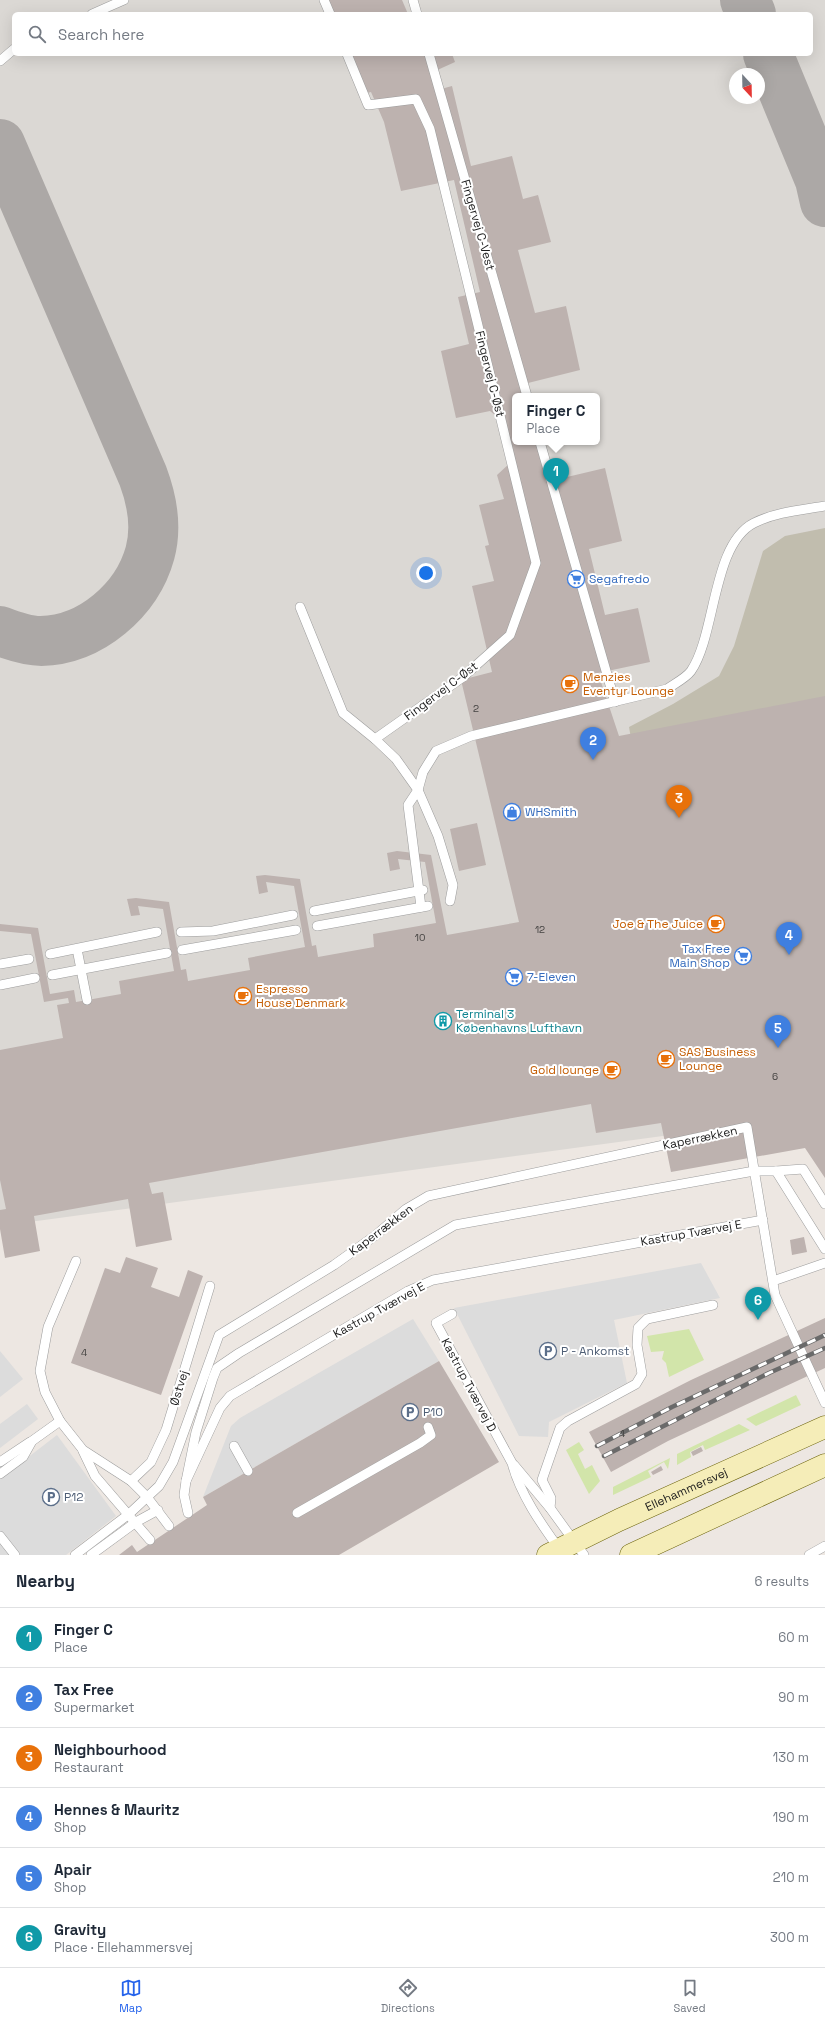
<!DOCTYPE html>
<meta charset="utf-8">
<style>
:root{--surface:#fff;--page:#f6f6f7;--text:#1f2937;--muted:#747a83;--line:#e0e1e3;--accent:#2563eb}
body{margin:0;font-family:"Space Grotesk",sans-serif;background:var(--page);color:var(--text)}
.compass{position:absolute;left:729px;top:68px;width:36px;height:36px;border-radius:50%;background:var(--surface);box-shadow:0 4px 16px #0002;rotate:158deg}
.you{position:absolute;left:426px;top:573px;width:14px;height:14px;margin:-10px;border:3px solid #fff;border-radius:50%;background:#1a73e8;box-shadow:0 0 0 6px #1a73e833}
.badge{display:grid;place-items:center;width:26px;height:26px;border-radius:50%;background:var(--accent);color:#fff;font-size:13px;font-weight:700}
.pin{position:absolute;translate:-50% -33px;filter:drop-shadow(0 1px 2px #0008)}
.pin::after{content:'';position:absolute;top:21px;width:14px;height:12px;background:inherit;clip-path:polygon(0 0,100% 0,50% 100%)}
.popup{position:absolute;left:512px;top:393px;width:88px;height:52px;box-sizing:border-box;display:grid;place-content:center;border-radius:6px;background:var(--surface);filter:drop-shadow(0 1px 3px #0005);font-size:13px;white-space:nowrap;color:var(--muted)}
.popup b{font-size:15px;color:var(--text)}
.popup::after{content:'';position:absolute;left:50%;top:100%;margin-left:-8px;border:8px solid transparent;border-top-color:var(--surface)}
.list{margin:0;padding:0;list-style:none}
h2{display:flex;justify-content:space-between;align-items:center;height:52px;margin:0;padding:0 16px;font-size:17px}
h2 small{font-size:13px;font-weight:400;color:var(--muted)}
.list li{display:grid;grid-template-columns:26px 1fr auto;gap:12px;align-items:center;box-sizing:border-box;height:60px;padding:0 16px;border-top:1px solid var(--line)}
.list b{display:block;font-size:15px;white-space:nowrap}
.list p{margin:0;font-size:13px;white-space:nowrap;color:var(--muted)}
.list em{font-size:13px;font-style:normal;color:var(--muted)}
.icon{flex:none;width:22px;height:22px;fill:none;stroke:currentColor;stroke-width:2;stroke-linecap:round;stroke-linejoin:round}
.map{position:relative;flex:none;width:825px;height:1555px;overflow:hidden}
.search{position:absolute;background:var(--surface);box-shadow:0 4px 16px #0002;left:12px;right:12px;top:12px;height:44px;display:flex;align-items:center;gap:10px;box-sizing:border-box;padding:0 14px;border-radius:6px;color:var(--muted);font-size:15px}
.sheet{height:412px;background:var(--surface)}
nav{display:flex;justify-content:space-around;align-items:center;box-sizing:border-box;height:56px;border-top:1px solid var(--line);background:var(--surface);font-size:11px;color:var(--muted)}
nav a{display:grid;justify-items:center;gap:2px}
nav .on{color:var(--accent)}
.map>svg:first-child{display:block}
</style>
<div class="map">
<svg width="825" height="1555" viewBox="0 0 825 1555">
<rect width="100%" height="100%" fill="#ede7e2"/>
<path fill="#dbd8d4" fill-rule="evenodd" d="M0,0h825v1114l-825,112zM14,14h797v40h-797zM735,74h24v24h-24zM515,396h82v46h-82z"/>
<path fill="#c1bdae" d="M825,528v289l-175,31 -21,-121 44,-23 46,-28 15,-30 29,-95 22,-15z"/>
<g fill="#d2e5aa">
<path d="M689,1329l15,31 -35,17 -3,-14 -4,-4 2,-8 -13,1 -4,-16z"/>
<path d="M796,1395l5,10 -45,21 -10,-7z"/>
<path d="M739,1424l11,6 -45,20 -2,-5 -13,7 1,5 -14,8v-11z"/>
<path d="M579,1442l5,8 -6,4 7,15 7,-4 8,16 -11,13 -23,-44z"/>
<path d="M670,1458l-2,11 -4,-7 -16,9 3,6 -38,18v-8z"/>
</g>
<g fill="#dcdcdc">
<path d="M701,1263l19,35 -106,22 13,63 -78,39 -1,15 -29,-1 -65,-128z"/>
<path d="M413,1319l26,42 -236,136 28,-71 9,-8z"/>
<path d="M0,1351l23,28 -23,18z"/>
<path d="M27,1404l11,15 -38,29v-24z"/>
<path d="M57,1435l59,81 -50,39h-66v-76z"/>
</g>
<g fill="none" stroke-linecap="round" stroke-linejoin="round">
<g stroke="#aca8a6" stroke-width="50">
<path d="M745,0l6,14"/>
<path d="M768,54l52,126 5,22"/>
<path d="M0,144l143,332c9,24 14,51 7,77 -13,47 -59,87 -109,88 -14,0 -28,-5 -41,-10"/>
</g>
</g>
<g fill="#bdb2af">
<path d="M328,0h74l6,14h-74z"/>
<path d="M351,54h101l3,8 -22,10 8,17 11,-3 19,80 41,-10 11,43 15,-4 13,47 -33,8 17,63 31,-7 14,64 -56,14 3,12h-12v46h22l9,40 59,-14 17,73 -33,8 16,66 33,-7 12,54 -52,11 21,63 206,-40v482l-20,-30 -134,24 -10,-49 -65,10 -5,-29 -442,79 3,11 11,-2 9,48 -36,7 -8,-48 -94,17 6,35 -35,7 -5,-29v-19l6,-1 -6,-29v-130l63,-12 -6,-33 12,-2 -1,-5 -24,4 -13,-68 -31,-3v-7l38,4 12,66 24,-4 2,12 45,-8 -2,-13 55,-10 -11,-62 -25,-3 2,9 -9,1 -4,-17 9,-1 33,4 12,68 5,-1 2,12 62,-11 -2,-12 57,-11 -11,-61 -28,-4 2,10 -9,2 -3,-18 9,-1 35,4 12,67 4,-1 2,12 56,-10 -1,-13 63,-11 -11,-61 -27,-3 2,10 -10,2 -3,-18 10,-2 34,4 16,80 72,-13 -58,-242 31,-8 -20,-86 22,-5 -9,-35 4,-1 -10,-40 25,-6 -7,-24 14,-13 -10,-42 -11,-9 -34,7 -15,-67 28,-7 -11,-47 22,-5 -26,-112 -53,11 -17,-69 -13,-30 -4,1z"/>
<path d="M477,823l9,42 -27,6 -9,-42z"/>
<path d="M804,1237l3,15 -15,3 -2,-15z"/>
<path d="M126,1257l32,11 -7,19 28,10 9,-27 15,6 -42,119 -90,-32 34,-95 15,5z"/>
<path d="M825,1318v50l-157,73 -57,31 -22,-40 102,-52z"/>
<path d="M439,1361l60,101 -160,93h-220l13,-10 5,7 70,-47 -4,-8z"/>
<path d="M701,1447l2,4 -10,5 -2,-4z"/>
<path d="M661,1466l2,4 -10,5 -2,-3z"/>
</g>
<g fill="none" stroke-linecap="round" stroke-linejoin="round">
<g stroke="#9d9d9d" stroke-width="10">
<g id="lane">
<path d="M324,0l6,14"/>
<path d="M413,0l4,14"/>
<path d="M92,14l32,-14"/>
<path d="M347,54l21,51 48,-6 14,30 106,434 -26,72 -47,42 -88,62 21,20 22,31"/>
<path d="M429,54l98,342"/>
<path d="M0,61l14,-12"/>
<path d="M540,442l75,260"/>
<path d="M300,607l43,106 32,26"/>
<path d="M418,790l5,-18 13,-21 35,-15 196,-47c7,-5 19,-11 24,-18 25,-36 21,-127 63,-148 22,-11 48,-13 71,-17"/>
<path d="M421,907l-13,-102 10,-15 20,46 15,49 -3,16"/>
<path d="M314,911l109,-21"/>
<path d="M317,926l111,-20"/>
<path d="M181,932l32,-1 80,-16"/>
<path d="M77,949l10,51"/>
<path d="M182,950l114,-20"/>
<path d="M50,954l107,-22"/>
<path d="M0,964l29,-5"/>
<path d="M52,975l115,-22"/>
<path d="M0,985l35,-7"/>
<path d="M776,1171l27,-2 22,35"/>
<path d="M76,1261l-28,66 -8,44 5,21 15,29 23,29 48,31 16,16 22,29"/>
<path d="M773,1281l52,-18"/>
<path d="M452,1314l-16,9 76,140c8,31 29,61 48,87"/>
<path d="M234,1446l14,25"/>
<path d="M83,1451l12,25 55,64"/>
<path d="M0,1462l30,-20"/>
<path d="M514,1465l36,43 34,47"/>
<path d="M0,1474l23,-17 9,-16 28,-20"/>
<path d="M131,1481l20,-19 15,-32 44,-144"/>
<path d="M186,1481l10,-49 17,-54 4,-10 22,-15 216,-128 299,-54h22l49,78"/>
<path d="M550,1508l1,-10 -9,-18 18,-52 8,-7 68,-37 6,-10 -5,-29 1,-17 9,-9 66,-14"/>
<path d="M188,1513l-4,-18 2,-14 34,-73 10,-12 178,-105 25,-11 330,-60"/>
<path d="M297,1513l123,-70 11,-8 -3,-8"/>
<path d="M0,1536l15,19"/>
<path d="M75,1555l54,-41 30,-28 14,-24 46,-127 115,-70 42,-30 30,-26 22,-13 319,-69 28,168 50,108"/>
<path d="M91,1555l45,-33 22,-12"/>
<path d="M809,1555l16,-9"/>
</g>
</g>
<g stroke="#6b630b" stroke-width="23">
<g id="secondary">
<path id="s1" d="M548,1555l71,-35 206,-93"/>
<path d="M631,1555l194,-90"/>
</g>
</g>
<use href="#lane" stroke="#fff" stroke-width="9"/>
<use href="#secondary" stroke="#f5edb8" stroke-width="22"/>
<g stroke="#6a6a6a" stroke-width="4.5">
<g id="rail">
<path d="M597,1446l75,-39 153,-72"/>
<path d="M604,1456l165,-83 56,-25"/>
</g>
</g>
<use href="#rail" stroke="#fff" stroke-width="3" stroke-dasharray="9" stroke-linecap="butt"/>
</g>
<defs>
<g id="supermarket-ring" transform="scale(0.9)"><circle r="9.5" fill="#fff" stroke="#3f7fe0" stroke-width="1.5"/><path d="M-6-5.5h2.5l.6 2H6L4.5 2H-2.5L-4.4-4H-6ZM-1.5 3.2a1.3 1.3 0 1 0 .1 0ZM3 3.2a1.3 1.3 0 1 0 .1 0Z" fill="#3f7fe0"/></g>
<g id="cafe-ring" transform="scale(0.9)"><circle r="9.5" fill="#fff" stroke="#e8710a" stroke-width="1.5"/><path d="M-5.5-4.5H6V0H3Q3 3.5 0 3.5H-2.5Q-5.5 3.5-5.5 0ZM3-3.2v2h1.7v-2ZM-6 4.5H4V6H-6Z" fill="#e8710a"/></g>
<g id="shop-ring" transform="scale(0.9)"><circle r="9.5" fill="#fff" stroke="#3f7fe0" stroke-width="1.5"/><path d="M-5-2.5h2.3a2.7 3.5 0 0 1 5.4 0H5L5.5 6h-11ZM-1.5-2.5h3a1.5 2.3 0 0 0-3 0Z" fill="#3f7fe0"/></g>
<g id="building-ring" transform="scale(0.9)"><circle r="9.5" fill="#fff" stroke="#0f9aa8" stroke-width="1.5"/><path d="M-4-6H4V6H1V3H-1V6H-4ZM-2.5-4.3h1.7v1.8h-1.7ZM.8-4.3h1.7v1.8H.8ZM-2.5-1h1.7V.8h-1.7ZM.8-1h1.7V.8H.8Z" fill="#0f9aa8"/></g>
<g id="parking-ring" transform="scale(0.9)"><circle r="9.5" fill="#fff" stroke="#5c6f8a" stroke-width="1.5"/><path d="M-3.5-5.5H1a3.5 3.5 0 0 1 0 7H-1V5.5H-3.5ZM-1-3.4V-.6H.8a1.4 1.4 0 0 0 0-2.8Z" fill="#5c6f8a"/></g>
</defs>
<g fill-rule="evenodd">
<use href="#supermarket-ring" x="576" y="579"/>
<use href="#cafe-ring" x="570" y="684"/>
<use href="#shop-ring" x="512" y="812"/>
<use href="#cafe-ring" x="716" y="924"/>
<use href="#supermarket-ring" x="743" y="956"/>
<use href="#supermarket-ring" x="514" y="977"/>
<use href="#cafe-ring" x="243" y="996"/>
<use href="#building-ring" x="443" y="1021"/>
<use href="#cafe-ring" x="666" y="1059"/>
<use href="#cafe-ring" x="612" y="1070"/>
<use href="#parking-ring" x="548" y="1351"/>
<use href="#parking-ring" x="410" y="1412"/>
<use href="#parking-ring" x="51" y="1497"/>
</g>
<g text-anchor="middle" stroke-width="4" stroke-linejoin="round" paint-order="stroke">
<g font-size="10" fill="#444241">
<text x="476" y="712">2</text>
<text x="540" y="933">12</text>
<text x="420" y="941">10</text>
<text x="775" y="1080">6</text>
<text x="84" y="1356">4</text>
<text x="622" y="1437">4</text>
</g>
<g font-size="12" fill="#1c1c1c" stroke="#fff">
<text transform="translate(478 225) rotate(74)" y="4">Fingervej C-Vest</text>
<text transform="translate(490 374) rotate(76)" y="4">Fingervej C-Øst</text>
<text transform="translate(441 691) rotate(-37)" y="4">Fingervej C-Øst</text>
<text transform="translate(700 1138) rotate(-12)" y="4">Kaperrækken</text>
<text transform="translate(381 1230) rotate(-37)" y="4">Kaperrækken</text>
<text transform="translate(691 1233) rotate(-10)" y="4">Kastrup Tværvej E</text>
<text transform="translate(379 1310) rotate(-29)" y="4">Kastrup Tværvej E</text>
<text transform="translate(469 1385) rotate(62)" y="4">Kastrup Tværvej D</text>
<text transform="translate(179 1388) rotate(-73)" y="4">Østvej</text>
<text dy="4" stroke="none"><textPath href="#s1" startOffset="153">Ellehammersvej</textPath></text>
</g>
<g font-size="12" fill="#366cbe" stroke="#fff" text-anchor="start">
<text x="589" y="583">Segafredo</text>
<text x="525" y="816">WHSmith</text>
<text x="730" y="953" text-anchor="end">Tax Free<tspan x="730" dy="14">Main Shop</tspan></text>
<text x="527" y="981">7-Eleven</text>
</g>
<g font-size="12" fill="#c56008" stroke="#fff" text-anchor="start">
<text x="583" y="681">Menzies<tspan x="583" dy="14">Eventyr Lounge</tspan></text>
<text x="703" y="928" text-anchor="end">Joe &amp; The Juice</text>
<text x="256" y="993">Espresso<tspan x="256" dy="14">House Denmark</tspan></text>
<text x="679" y="1056">SAS Business<tspan x="679" dy="14">Lounge</tspan></text>
<text x="599" y="1074" text-anchor="end">Gold lounge</text>
</g>
<g font-size="12" fill="#0d838f" stroke="#fff" text-anchor="start">
<text x="456" y="1018">Terminal 3<tspan x="456" dy="14">Københavns Lufthavn</tspan></text>
</g>
<g font-size="12" fill="#4e5e75" stroke="#fff" text-anchor="start">
<text x="561" y="1355">P - Ankomst</text>
<text x="423" y="1416">P10</text>
<text x="64" y="1501">P12</text>
</g>
</g>
</svg>
<svg class="compass" viewBox="-18 -18 36 36"><path d="M0-13l5 13h-10z" fill="#e53935"/><path d="M0 13l5-13h-10z" fill="#747a83"/></svg>
<div class="you"></div>
<div class="pin badge" style="left:556px;top:491px;background:#0f9aa8">1</div>
<div class="popup"><b>Finger C</b>Place</div>
<div class="pin badge" style="left:593px;top:760px;background:#3f7fe0">2</div>
<div class="pin badge" style="left:679px;top:818px;background:#e8710a">3</div>
<div class="pin badge" style="left:789px;top:955px;background:#3f7fe0">4</div>
<div class="pin badge" style="left:778px;top:1048px;background:#3f7fe0">5</div>
<div class="pin badge" style="left:758px;top:1320px;background:#0f9aa8">6</div>
<div class="search"><svg class="icon" aria-label="search" viewBox="0 0 24 24"><circle cx="10" cy="10" r="6"/><path d="M15 15l6 6"/></svg>Search here</div>
</div>
<section class="sheet">
<h2>Nearby<small>6 results</small></h2>
<ul class="list">
<li><span class="badge" style="background:#0f9aa8">1</span><div><b>Finger C</b><p>Place</p></div><em>60 m</em></li>
<li><span class="badge" style="background:#3f7fe0">2</span><div><b>Tax Free</b><p>Supermarket</p></div><em>90 m</em></li>
<li><span class="badge" style="background:#e8710a">3</span><div><b>Neighbourhood</b><p>Restaurant</p></div><em>130 m</em></li>
<li><span class="badge" style="background:#3f7fe0">4</span><div><b>Hennes &amp; Mauritz</b><p>Shop</p></div><em>190 m</em></li>
<li><span class="badge" style="background:#3f7fe0">5</span><div><b>Apair</b><p>Shop</p></div><em>210 m</em></li>
<li><span class="badge" style="background:#0f9aa8">6</span><div><b>Gravity</b><p>Place · Ellehammersvej</p></div><em>300 m</em></li>
</ul>
</section>
<nav>
<a class="on"><svg class="icon" aria-label="map" viewBox="0 0 24 24"><path d="M3 6l6-2 6 2 6-2v14l-6 2-6-2-6 2zM9 4v14M15 6v14"/></svg>Map</a>
<a><svg class="icon" aria-label="directions" viewBox="0 0 24 24"><path d="M12 3l9 9-9 9-9-9zM9 14v-3h6M13 9l2 2-2 2"/></svg>Directions</a>
<a><svg class="icon" aria-label="saved" viewBox="0 0 24 24"><path d="M7 4h10v16l-5-4-5 4z"/></svg>Saved</a>
</nav>
